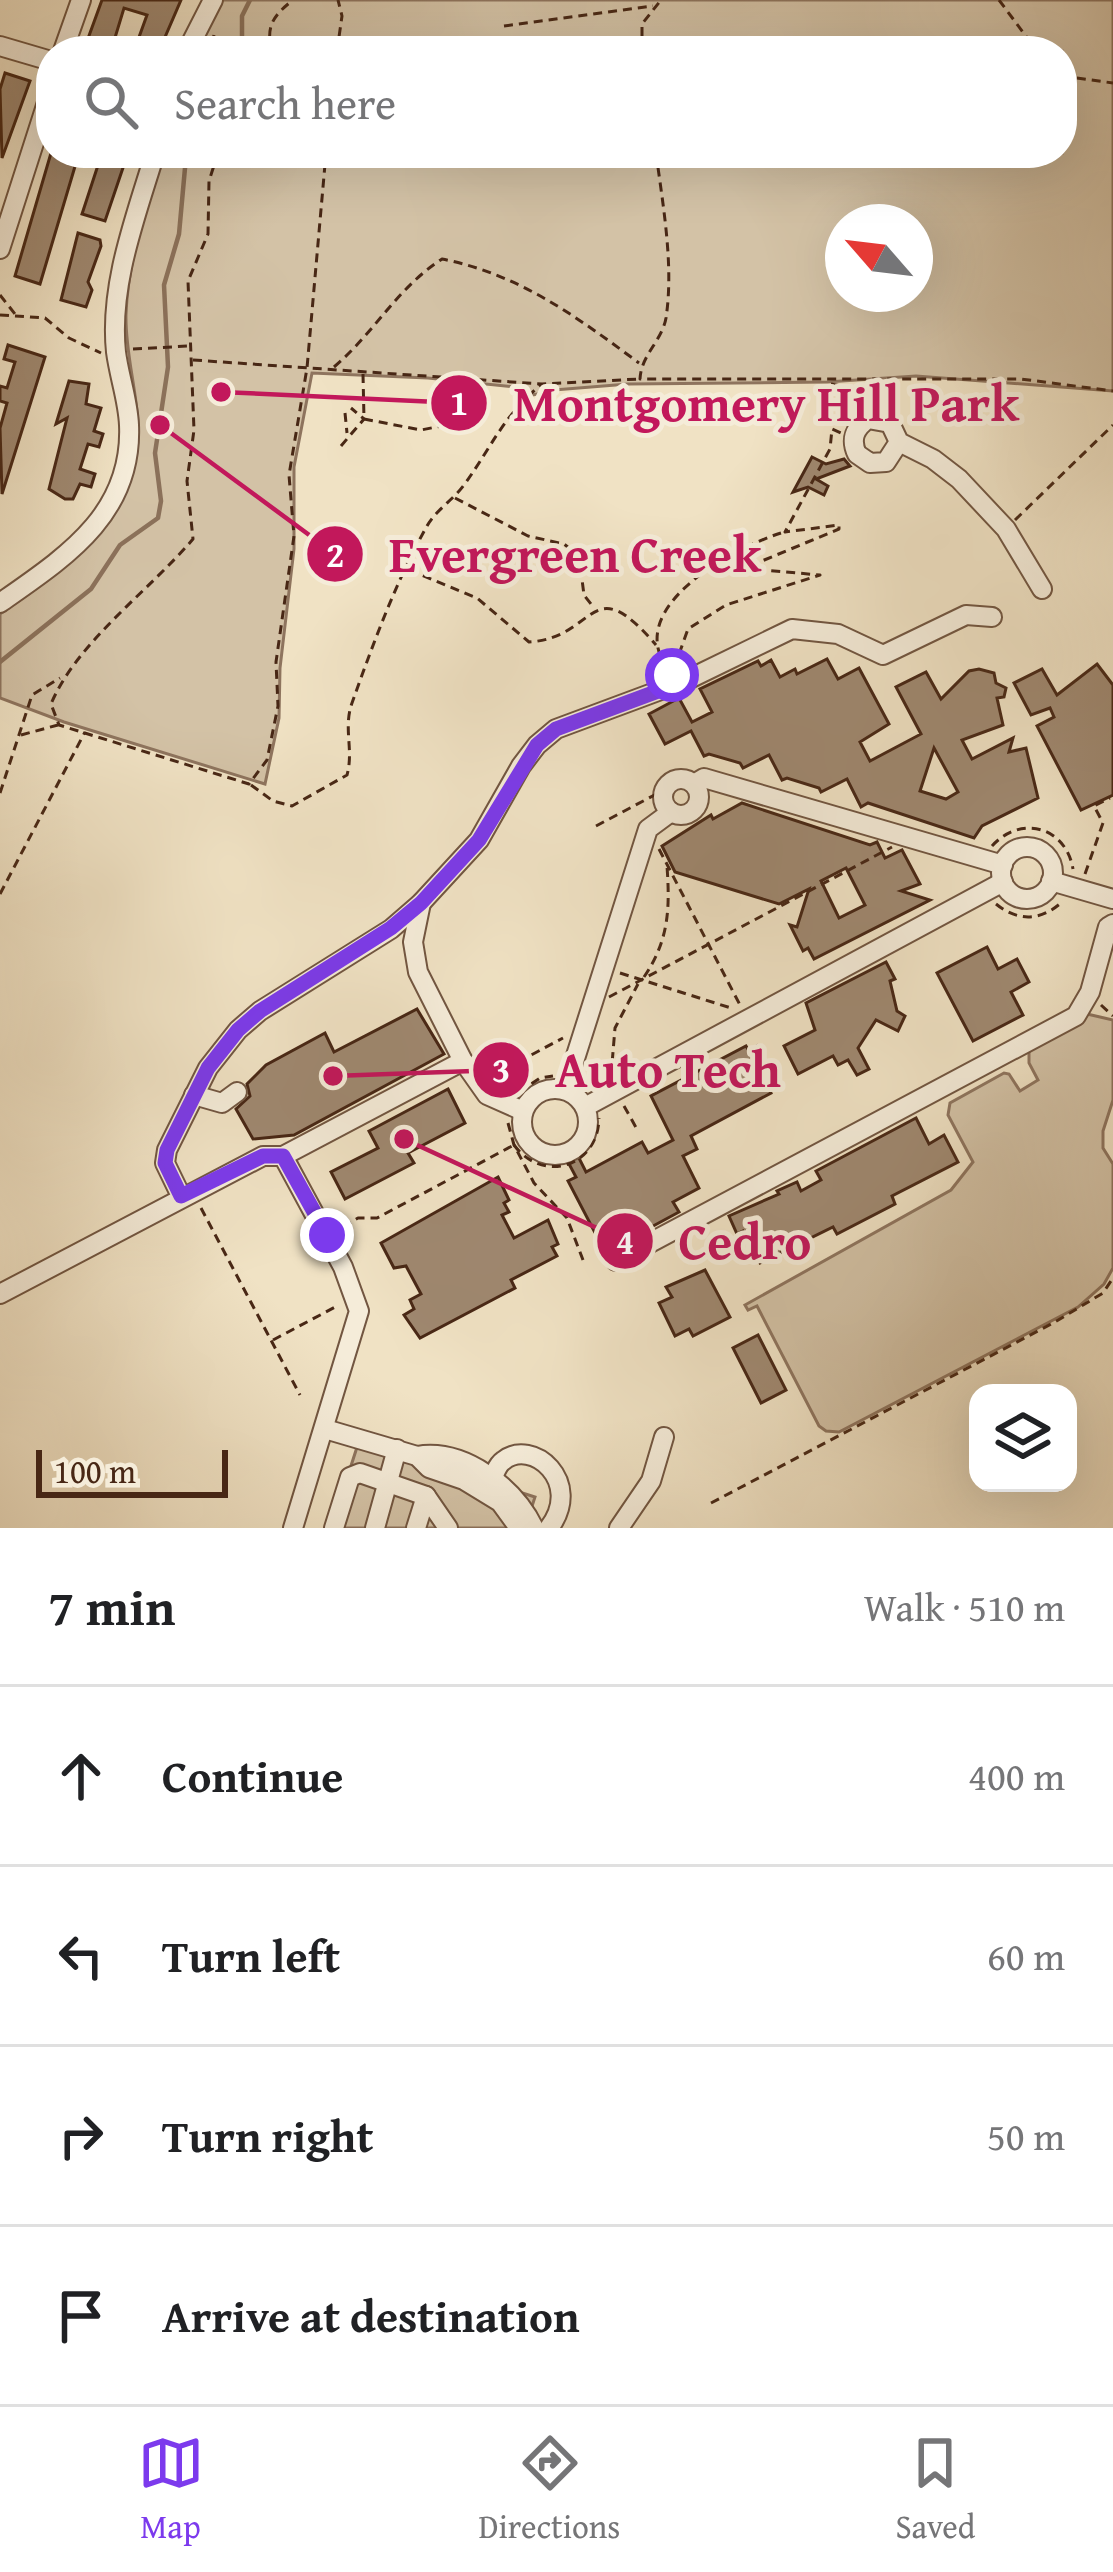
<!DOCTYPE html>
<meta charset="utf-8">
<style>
:root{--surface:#fff;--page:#f6f6f6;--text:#202124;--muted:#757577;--line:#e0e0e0;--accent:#7c3aed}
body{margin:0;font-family:"Gentium Book Plus",serif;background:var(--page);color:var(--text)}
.controls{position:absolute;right:36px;bottom:36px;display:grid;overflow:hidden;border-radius:24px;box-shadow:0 12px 48px #0002}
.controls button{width:108px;height:108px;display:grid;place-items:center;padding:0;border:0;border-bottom:3px solid var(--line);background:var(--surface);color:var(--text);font:60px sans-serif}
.compass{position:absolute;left:825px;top:204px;width:108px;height:108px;border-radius:50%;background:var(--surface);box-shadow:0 12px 48px #0002;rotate:298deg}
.scale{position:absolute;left:36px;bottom:30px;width:192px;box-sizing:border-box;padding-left:12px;border:6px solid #482715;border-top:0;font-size:33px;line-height:42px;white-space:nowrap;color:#482715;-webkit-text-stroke:9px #f5ecd9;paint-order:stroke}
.stop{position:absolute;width:36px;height:36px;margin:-27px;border:9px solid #7c3aed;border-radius:50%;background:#fff}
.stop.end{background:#7c3aed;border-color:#fff;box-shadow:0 3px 12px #0008}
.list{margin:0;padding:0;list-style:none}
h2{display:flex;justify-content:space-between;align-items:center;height:156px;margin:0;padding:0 48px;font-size:51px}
h2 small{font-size:39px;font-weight:400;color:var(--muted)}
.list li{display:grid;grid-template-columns:78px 1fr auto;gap:36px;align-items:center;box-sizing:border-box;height:180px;padding:0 48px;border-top:3px solid var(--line)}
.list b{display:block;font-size:45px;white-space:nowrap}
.list em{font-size:39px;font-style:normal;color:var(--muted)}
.icon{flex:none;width:66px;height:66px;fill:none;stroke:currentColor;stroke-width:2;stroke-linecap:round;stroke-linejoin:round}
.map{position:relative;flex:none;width:1113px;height:1528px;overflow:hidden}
.search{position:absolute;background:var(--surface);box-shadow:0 12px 48px #0002;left:36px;right:36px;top:36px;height:132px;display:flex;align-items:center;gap:30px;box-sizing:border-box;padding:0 42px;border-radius:48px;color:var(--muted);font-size:45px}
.sheet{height:876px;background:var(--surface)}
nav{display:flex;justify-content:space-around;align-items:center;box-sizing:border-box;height:168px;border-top:3px solid var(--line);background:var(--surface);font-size:33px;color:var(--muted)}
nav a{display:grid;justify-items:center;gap:6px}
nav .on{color:var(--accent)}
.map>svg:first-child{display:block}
</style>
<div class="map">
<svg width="1113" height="1528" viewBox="0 0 1113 1528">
<rect width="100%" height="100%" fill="#f0e2c4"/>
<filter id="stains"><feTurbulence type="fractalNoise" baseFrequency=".00167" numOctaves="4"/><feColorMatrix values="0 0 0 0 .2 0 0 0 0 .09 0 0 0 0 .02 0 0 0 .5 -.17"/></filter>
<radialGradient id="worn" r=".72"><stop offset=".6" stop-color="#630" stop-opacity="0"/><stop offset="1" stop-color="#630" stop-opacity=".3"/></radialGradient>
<g fill="#d3c2a6" stroke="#8e745e" stroke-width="3" fill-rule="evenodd">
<path d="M221,0h892v391l-197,-15 -89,6 -199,2 -74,6 -34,8 -5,-11 -87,-9 -116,-5 -18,94v82l-14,119 -1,50 -14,66 -201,-62 -64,-24v-84c69,-48 142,-96 138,-191 -2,-37 -13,-72 -12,-109 2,-56 21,-108 38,-161h898v-102h-865zM843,222h72v72h-72z"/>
<path d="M1087,1014l26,6v80l-10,31v17l10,16v104l-9,16 -26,23 -239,125 -13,-1 -7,-5 -62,-120 -9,4 -3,-5 206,-115 22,-28 -25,-47 2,-12 54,-30 5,1 11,17 18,-11 -9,-17v-11l7,-9z"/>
<path d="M359,1441l176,56 -10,31h-194z"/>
</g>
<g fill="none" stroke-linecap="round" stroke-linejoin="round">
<g stroke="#8b715a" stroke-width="4.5">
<path d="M242,51v-35l8,-16"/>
<path d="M0,662l91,-73 29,-44 38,-27 3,-17 -6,-48 13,-86 -4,-82 15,-51 6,-66 6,-15"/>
</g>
</g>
<g fill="#9f8870" stroke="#482715" stroke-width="3" fill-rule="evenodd">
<path d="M102,0h79l-22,51h-25l13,-36 -23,-7 -13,43 -25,-7z"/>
<path d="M5,73l25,8 -28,77 -2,-69z"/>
<path d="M51,153h28l-39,131 -25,-8z"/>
<path d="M102,153h26l-23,68 -23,-7z"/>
<path d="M78,233l22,7 1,6 -13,36 4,8 -6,17 -25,-7z"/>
<path d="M8,345l37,12 -43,137 -2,-66 7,-25 -7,-2v-15l7,2 8,-26 -11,-3z"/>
<path d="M69,381l20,3 -3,20 15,4 -7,23 9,3 -4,13 -11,-3 -8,25 15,5 -4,13 -11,-3 -7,15h-8l-16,-10 18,-71 -11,6z"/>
<path d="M812,457l14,7 18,-5 6,7 -34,13 12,7 -4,9 -16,-8 -15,5z"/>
<path d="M827,659l11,20 21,-11 30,56 -29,18 10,19 51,-27 -25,-47 30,-15 15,27 28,-28 10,-2 15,4 2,10 10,5 -2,9 -7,1 6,27 -41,15 10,19 41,-21 -4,14 17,-4 12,50 -56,28 -8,12 -106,-35 -7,4 -14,-28 -26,13 -2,-4 -32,-10 -5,2 -13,-25 -26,13 -3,-5 -31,-9 -5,2 -13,-25 -26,13 -16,-30 30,-16 13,24 20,-10 -12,-23 58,-28 3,5 10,-6 9,17 15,-8 2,5zM934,748l24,44 -12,7 -26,-8z"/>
<path d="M1097,664l16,21v110l-32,15 -44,-84 17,-9 -4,-9 -19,7 -17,-32 28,-14 15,26z"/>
<path d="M742,803l128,42 7,-3 8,16 17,-8 18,34 -19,7 29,9 -116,59 -6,-11 -5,3 -13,-26 7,2 12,-38 -30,15 -104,-32 -13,-26 49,-31 2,4zM846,868l19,37 -26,13 -18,-37z"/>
<path d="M987,947l11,22 19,-10 12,23 -18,10 12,23 -50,26 -36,-68z"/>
<path d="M886,962l9,17 -5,2 7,30 8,5 -7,15 -22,-11 -18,28 11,21 -12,6 -9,-15 -10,5 -5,-9 -35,18 -14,-28 31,-16 -9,-27z"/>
<path d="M417,1009l27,45 -150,81 -41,4 -17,-30 14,-13 -3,-12 19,-19 59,-32 9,19z"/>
<path d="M746,1046l3,5 8,-5 17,33 -8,4 5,10 -80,43 6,13 -14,7 16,32 -26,14 6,10 -74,40 -37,-71 8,-4 -8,-15 10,-6 8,16 56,-30 6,11 25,-13 -22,-44z"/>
<path d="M448,1089l17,34 -57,30 6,10 -69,36 -14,-27 47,-24 -9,-17z"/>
<path d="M916,1118l13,26 15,-9 14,27 -66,34 3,8 -58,30 -4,-7 -73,36 -17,-32 -6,3 -8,-18 50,-22 -2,-3 20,-9 4,9 20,-11 -5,-9z"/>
<path d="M498,1177l11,23 -5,3 5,9 -7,3 12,23 34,-18 10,24 -6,3 5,9 -46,24 4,8 -95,50 -16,-23 10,-6 -4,-9 11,-6 -15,-28 -12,2 -13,-25z"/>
<path d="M705,1270l25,47 -37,19 -4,-7 -14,7 -16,-33 13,-6 -6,-10z"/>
<path d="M758,1335l28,55 -25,13 -28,-55z"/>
</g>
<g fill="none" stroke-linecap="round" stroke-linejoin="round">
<g stroke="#725641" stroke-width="22">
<g id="minor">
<path d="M0,46l51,15"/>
<path d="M63,51l18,-51"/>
<path d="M187,51l26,-51"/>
<path d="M0,249l51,-159"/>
<path d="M899,442l-13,20 -16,1 -13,-9c-7,-15 -2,-26 11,-35l22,4 9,19 34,17 26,20 47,50 36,60"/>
<path d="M0,603c64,-45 133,-88 129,-178 -1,-25 -10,-49 -13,-73 -7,-67 20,-136 39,-199"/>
<circle cx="681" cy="797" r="18"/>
<path d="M694,784l10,-6 299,87"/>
<circle cx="1027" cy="873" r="26"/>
<path d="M1051,881l62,18"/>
<path d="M421,903l-8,39 5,30 45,89 24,34 36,16"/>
<circle cx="555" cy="1122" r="33"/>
<path d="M565,1090l83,-261 23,-17"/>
<path d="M194,1095l28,8 15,-11"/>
<path d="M585,1107l418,-225"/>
<path d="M283,1156l60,111 16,44 -66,217"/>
<path d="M181,1196l-16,-33 2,-13 41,-82 30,-38 22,-19 131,-82 30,-26 58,-63 42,-74 16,-21 19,-16 129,-48 107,-52 46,5 45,21 83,-40 26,2"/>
<path d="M616,1261l460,-245 14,-24 18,-65 5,-3"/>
<path d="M0,1294l263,-138h20l180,-95"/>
<path d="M325,1429l92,27 12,12 35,12 36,22 19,26"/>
<path d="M417,1456c47,-8 97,31 117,72"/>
<path d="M492,1478c4,-6 5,-13 11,-17 29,-24 81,21 46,67"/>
<path d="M334,1528l16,-51 10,-4 66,23 22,32"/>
<path d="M375,1528l22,-79"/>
<path d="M416,1528l10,-32"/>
<path d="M619,1528l32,-47 13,-44"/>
</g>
</g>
<g stroke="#482715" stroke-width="3" stroke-dasharray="9 6" stroke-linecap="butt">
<path d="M999,0l38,51"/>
<path d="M504,26l149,-20"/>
<path d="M210,51l4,-16"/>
<path d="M272,51c-7,-25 2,-36 21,-51"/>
<path d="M337,51l5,-35 -4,-16"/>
<path d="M642,51v-27l19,-24"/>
<path d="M1062,76l51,7"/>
<path d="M218,153l-9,28 -1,53 -20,47 6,149 -7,51 6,58c-44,52 -116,103 -142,165l8,21 190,59 18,-24 11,-54 -2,-44 18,-126 -5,-61 18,-107 19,-215"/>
<path d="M656,153c7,53 18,112 10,165 -4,23 -25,37 -26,61h381l92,12"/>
<path d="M0,295l15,19"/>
<path d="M0,315l45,3 24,20 32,15"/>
<path d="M133,349l56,-3"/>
<path d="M193,360l349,24 97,-5"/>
<path d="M334,367c42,-36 62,-78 108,-108 77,15 135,58 197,104"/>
<path d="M363,374l1,45 57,11 40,-8 8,-43"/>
<path d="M831,384l16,3 15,16"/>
<path d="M877,405l1,-13 9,-10"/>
<path d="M345,413l2,20"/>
<path d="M341,446l23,-27 -13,-11"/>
<path d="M455,498l73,38 36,8 15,12 5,39 10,13"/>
<path d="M1015,520l98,-95"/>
<path d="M409,570l68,28 52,44c69,-4 60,-75 127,3"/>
<path d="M674,668l14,-39 38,-24 94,-30 -69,-6 6,-6 82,-34v-4l-54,7 45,-83 2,-20 9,4"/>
<path d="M668,669c-46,-61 65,-121 113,-136"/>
<path d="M21,735l37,-10"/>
<path d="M251,785l22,16 19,5 55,-31c7,-25 -4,-47 5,-72 21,-59 44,-122 75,-177 9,-16 26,-26 37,-41 29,-40 38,-68 78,-101"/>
<path d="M0,793l32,-98 28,-17"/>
<path d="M596,826l68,-36"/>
<path d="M992,846c29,-32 74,-19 81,23"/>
<path d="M659,849l81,156"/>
<path d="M1085,874l18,-51 -9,-17 16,-8"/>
<path d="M0,894l85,-162"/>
<path d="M996,904c22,18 45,17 66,-2"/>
<path d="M620,973l111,35"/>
<path d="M644,977c25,-37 26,-68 23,-111"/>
<path d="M609,997l283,-150"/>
<path d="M1101,1005l12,11"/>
<path d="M492,1076l71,-38"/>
<path d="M611,1076l4,-48 23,-44"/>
<path d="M519,1092l21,-14 13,-2"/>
<path d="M624,1106l14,25"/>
<path d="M508,1123l6,22 20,38 33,35 16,42"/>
<path d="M514,1145c29,39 84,22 85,-27"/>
<path d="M201,1208l99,187"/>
<path d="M343,1227l15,-9h19l135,-72"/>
<path d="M273,1340l66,-35"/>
<path d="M711,1503l344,-181 48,-29 10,-15"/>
</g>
<use href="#minor" stroke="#f5ecd9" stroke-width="18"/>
</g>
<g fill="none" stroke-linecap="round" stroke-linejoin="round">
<path stroke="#7c3aed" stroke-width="15" d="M327,1235l-44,-79h-20l-82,40 -16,-33 2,-13 41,-82 30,-38 22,-19 131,-83 30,-25 58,-63 58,-95 19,-16 113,-42 3,-12"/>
</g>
<path fill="none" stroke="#c2185b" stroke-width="4.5" d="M221 392L459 403M160 425L335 554M333 1076L501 1070M404 1139L625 1241"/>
<g fill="#c2185b" stroke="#f5ecd9" stroke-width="4.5">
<circle cx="221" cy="392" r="12"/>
<circle cx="160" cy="425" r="12"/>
<circle cx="333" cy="1076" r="12"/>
<circle cx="404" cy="1139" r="12"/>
<circle cx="459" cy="403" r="30"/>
<circle cx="335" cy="554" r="30"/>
<circle cx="501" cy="1070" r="30"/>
<circle cx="625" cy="1241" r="30"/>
</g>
<g font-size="36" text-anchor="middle" font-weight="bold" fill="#fff">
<text x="459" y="415">1</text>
<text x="335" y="567">2</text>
<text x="501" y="1082">3</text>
<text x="625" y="1254">4</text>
</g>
<g font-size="51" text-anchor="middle" font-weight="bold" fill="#c2185b" stroke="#f5ecd9" stroke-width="10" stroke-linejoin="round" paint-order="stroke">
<text x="766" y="421">Montgomery Hill Park</text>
<text x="575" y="572">Evergreen Creek</text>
<text x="668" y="1087">Auto Tech</text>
<text x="745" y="1259">Cedro</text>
</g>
<rect width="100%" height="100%" filter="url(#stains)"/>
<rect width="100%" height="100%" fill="url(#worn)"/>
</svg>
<div class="controls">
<button><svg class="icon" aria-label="layers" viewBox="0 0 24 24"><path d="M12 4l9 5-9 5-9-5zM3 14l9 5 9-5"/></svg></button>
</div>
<svg class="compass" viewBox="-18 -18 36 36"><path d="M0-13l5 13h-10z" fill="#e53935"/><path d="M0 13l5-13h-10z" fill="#757577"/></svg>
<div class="scale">100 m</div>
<div class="stop" style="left:672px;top:675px"></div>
<div class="stop end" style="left:327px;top:1235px"></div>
<div class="search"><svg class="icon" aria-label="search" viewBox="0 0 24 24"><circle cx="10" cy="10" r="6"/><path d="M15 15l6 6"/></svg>Search here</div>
</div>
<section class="sheet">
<h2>7 min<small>Walk · 510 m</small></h2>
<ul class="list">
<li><svg class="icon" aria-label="ahead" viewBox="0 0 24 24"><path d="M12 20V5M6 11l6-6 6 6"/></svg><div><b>Continue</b></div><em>400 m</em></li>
<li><svg class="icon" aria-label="left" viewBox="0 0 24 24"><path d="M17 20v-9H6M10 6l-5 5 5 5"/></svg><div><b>Turn left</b></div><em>60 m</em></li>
<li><svg class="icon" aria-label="right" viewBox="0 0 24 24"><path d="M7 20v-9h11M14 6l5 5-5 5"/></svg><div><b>Turn right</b></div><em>50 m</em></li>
<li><svg class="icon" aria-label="arrive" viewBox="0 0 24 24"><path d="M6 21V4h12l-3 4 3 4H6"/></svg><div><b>Arrive at destination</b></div></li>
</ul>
</section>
<nav>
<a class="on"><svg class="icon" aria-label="map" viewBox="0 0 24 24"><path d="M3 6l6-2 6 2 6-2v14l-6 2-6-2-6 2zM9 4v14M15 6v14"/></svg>Map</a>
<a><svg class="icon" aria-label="directions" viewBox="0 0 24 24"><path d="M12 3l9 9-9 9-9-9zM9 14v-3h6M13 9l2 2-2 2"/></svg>Directions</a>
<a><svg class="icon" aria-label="saved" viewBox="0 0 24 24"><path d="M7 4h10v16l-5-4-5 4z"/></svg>Saved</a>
</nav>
